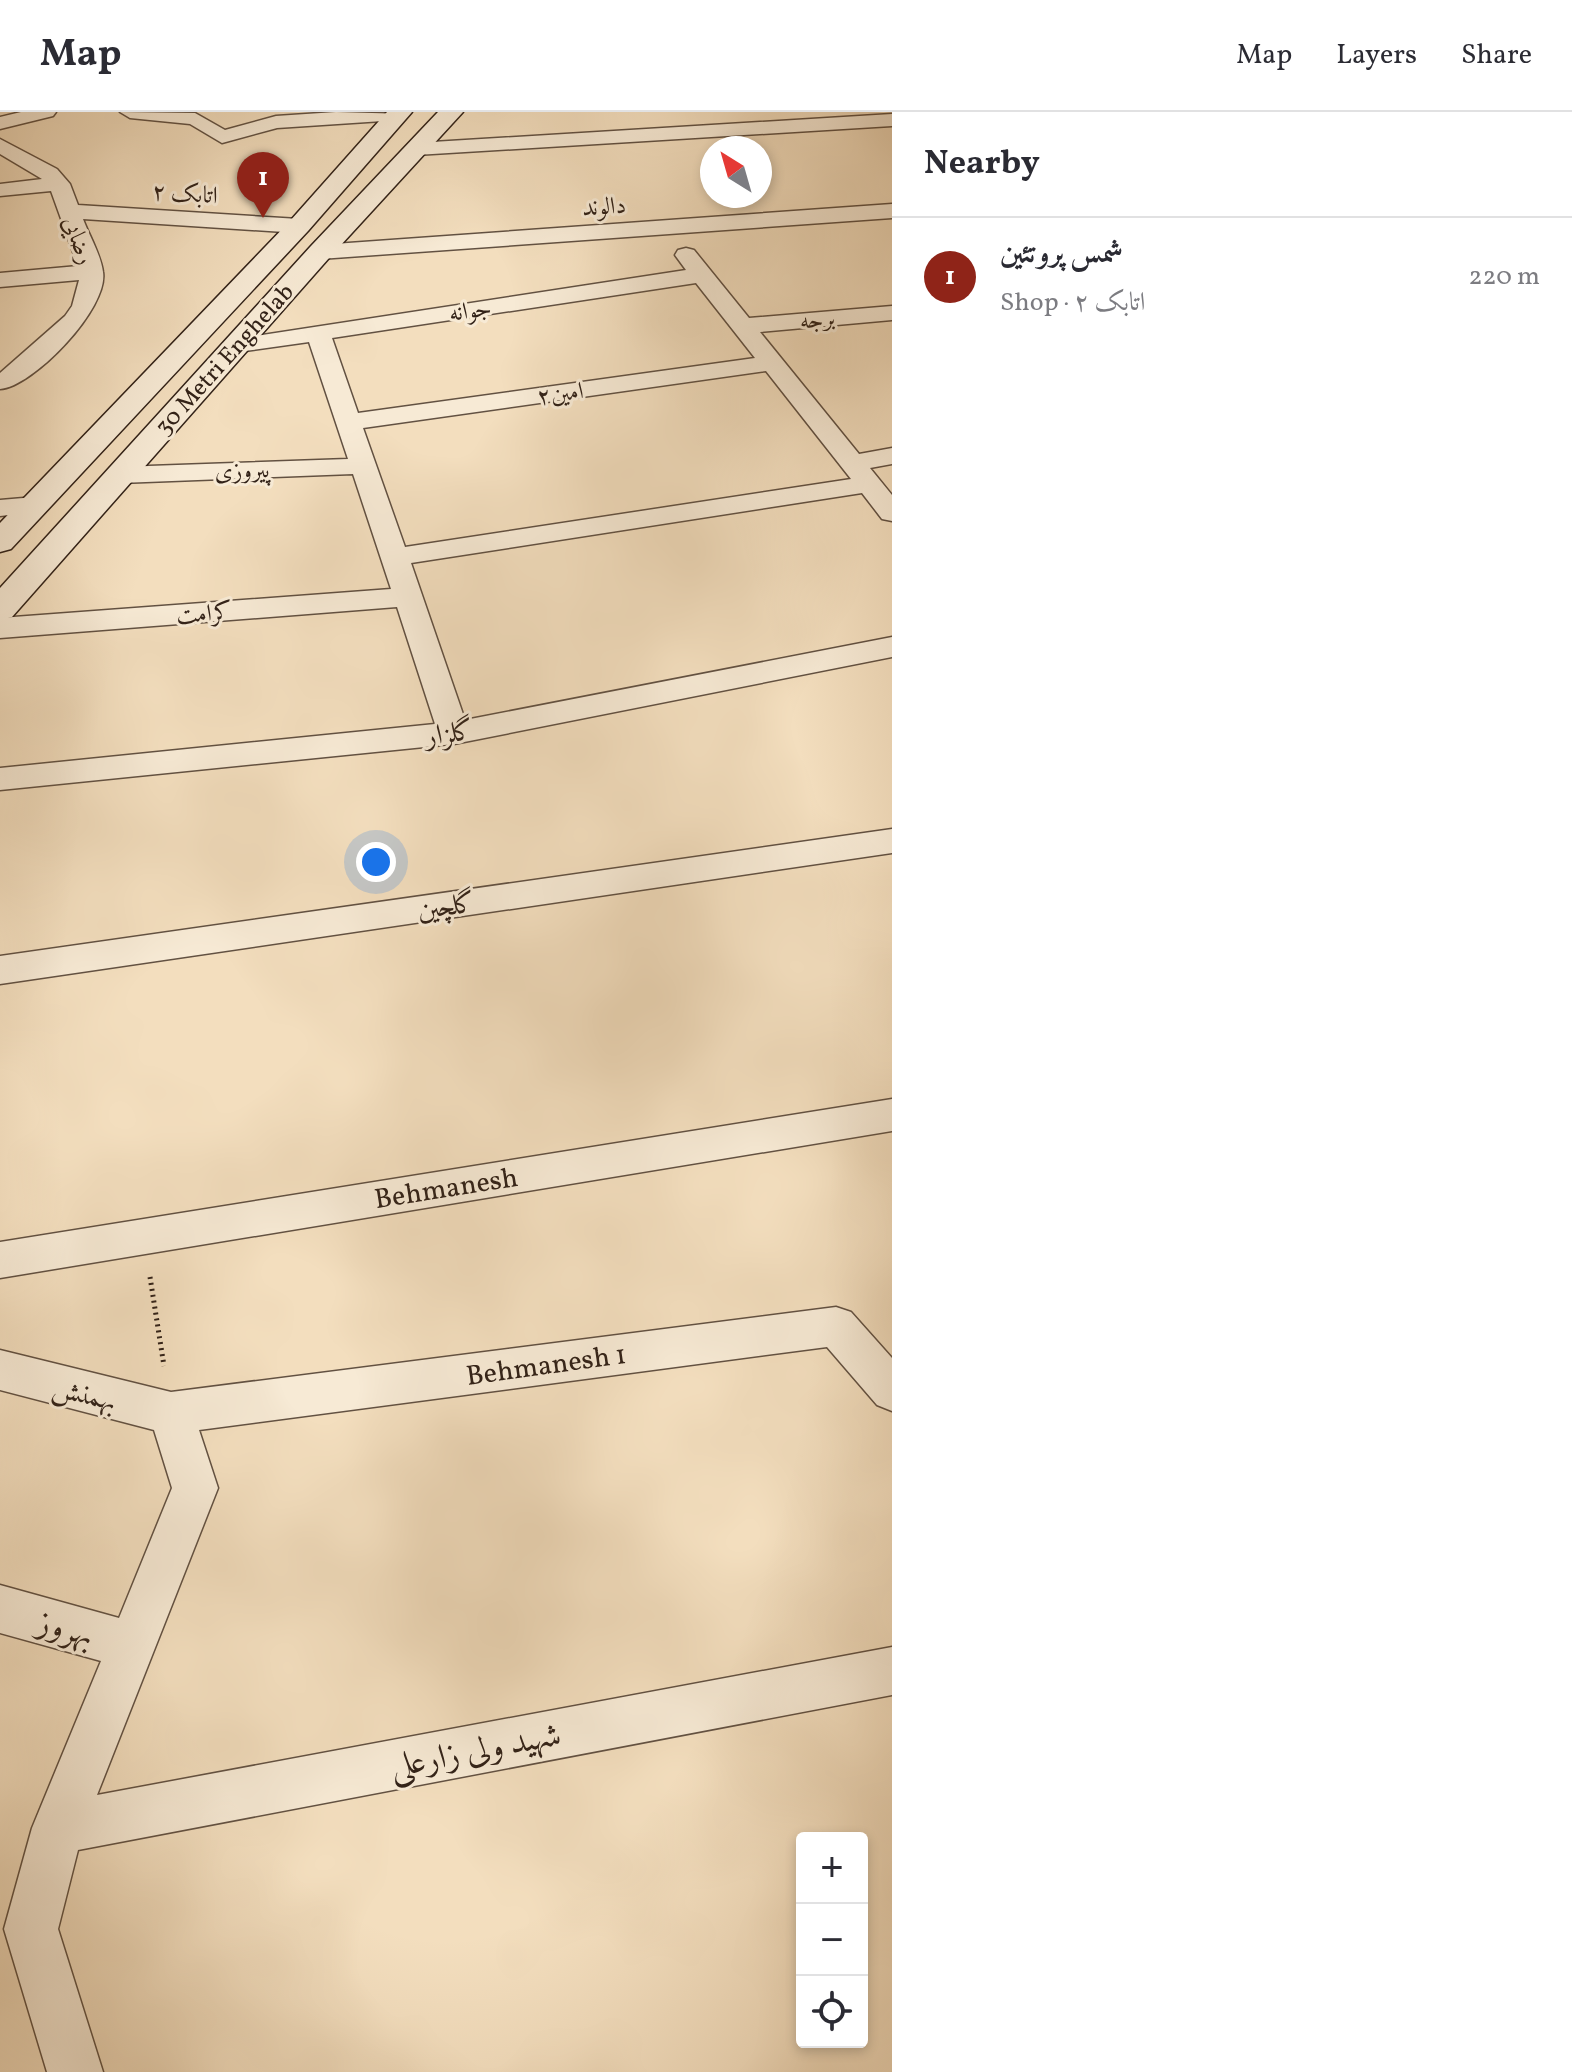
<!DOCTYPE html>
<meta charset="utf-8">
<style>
:root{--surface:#fff;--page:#f7f7f7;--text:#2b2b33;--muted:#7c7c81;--line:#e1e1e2;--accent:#8f2418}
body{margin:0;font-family:Vollkorn,Amiri,serif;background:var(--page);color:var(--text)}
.controls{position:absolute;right:24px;bottom:24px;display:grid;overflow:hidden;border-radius:8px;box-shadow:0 4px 12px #0003}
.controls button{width:72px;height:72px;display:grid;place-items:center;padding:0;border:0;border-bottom:2px solid var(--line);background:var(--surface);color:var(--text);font:40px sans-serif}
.compass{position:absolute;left:700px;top:24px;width:72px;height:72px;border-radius:50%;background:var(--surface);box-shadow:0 4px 12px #0003;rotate:323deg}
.you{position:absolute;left:376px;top:750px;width:28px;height:28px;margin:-20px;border:6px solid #fff;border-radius:50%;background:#1a73e8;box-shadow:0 0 0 12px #1a73e833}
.badge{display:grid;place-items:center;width:52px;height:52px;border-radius:50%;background:var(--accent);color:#fff;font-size:26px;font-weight:700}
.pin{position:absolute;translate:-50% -66px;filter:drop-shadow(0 2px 4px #0008)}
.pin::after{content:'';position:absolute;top:42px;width:28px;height:24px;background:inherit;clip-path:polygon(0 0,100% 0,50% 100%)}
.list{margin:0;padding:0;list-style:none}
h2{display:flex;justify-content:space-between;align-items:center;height:104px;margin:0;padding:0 32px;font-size:34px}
h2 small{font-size:26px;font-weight:400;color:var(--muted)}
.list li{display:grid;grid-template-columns:52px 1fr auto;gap:24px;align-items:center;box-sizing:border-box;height:120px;padding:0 32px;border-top:2px solid var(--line)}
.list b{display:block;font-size:30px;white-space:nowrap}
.list p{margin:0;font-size:26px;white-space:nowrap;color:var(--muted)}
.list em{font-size:26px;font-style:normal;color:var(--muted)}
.icon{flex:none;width:44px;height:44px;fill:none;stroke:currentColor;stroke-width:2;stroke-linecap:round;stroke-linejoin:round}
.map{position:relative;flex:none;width:892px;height:1960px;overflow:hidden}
header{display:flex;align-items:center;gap:48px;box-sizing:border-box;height:112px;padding:0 40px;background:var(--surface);border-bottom:2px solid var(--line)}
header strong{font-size:38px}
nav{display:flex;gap:44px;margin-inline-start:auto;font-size:28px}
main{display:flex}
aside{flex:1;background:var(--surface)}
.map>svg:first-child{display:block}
</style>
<header>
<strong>Map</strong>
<nav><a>Map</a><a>Layers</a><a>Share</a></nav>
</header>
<main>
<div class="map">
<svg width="892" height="1960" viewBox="0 0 892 1960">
<rect width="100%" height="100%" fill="#f3debe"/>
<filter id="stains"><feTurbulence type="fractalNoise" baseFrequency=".0025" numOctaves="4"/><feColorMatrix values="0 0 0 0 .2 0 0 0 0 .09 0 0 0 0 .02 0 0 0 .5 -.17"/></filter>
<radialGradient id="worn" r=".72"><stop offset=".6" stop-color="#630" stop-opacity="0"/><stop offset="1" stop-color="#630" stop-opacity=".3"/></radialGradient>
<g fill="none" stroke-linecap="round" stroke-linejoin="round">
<g stroke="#625142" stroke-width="3">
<g id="minor">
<path d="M21,0h35l-3,4 -53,13v-12z"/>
<path d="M120,0l75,1 30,17 51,-14 60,-4 72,2 -10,6 -121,8 -55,15 -32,-19 -60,-6z"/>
<path d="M892,2v12l-476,29 -10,-6 10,-6z"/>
<path d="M0,27l57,30 13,15 8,21 221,14 11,7 -11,7 -216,-14c6,16 18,36 20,53 6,36 -70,115 -103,117v-16l65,-57 7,-10 7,-26 -79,7v-14l78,-7 -27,-75 -51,5v-12l42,-5 -42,-25z"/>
<path d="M892,92v14l-572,41 -8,-2 -3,-5 3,-5 8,-2z"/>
<path d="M686,136l8,2 55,68 143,-12v14l-132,12 99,122 33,-6v16l-22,4 22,27v26l-10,-2 -20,-26 -451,70 54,157 427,-83v20l-438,87 -454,46v-22l435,-44 -38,-117 -397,31v-20l391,-29 -38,-115 -233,9 -9,-2 -4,-6 4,-6 9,-2 228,-8 -39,-117 -71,10 -9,-2 -3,-5 3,-5 457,-70 -11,-15 3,-5zM696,171l59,75 -397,55 -26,-75zM766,259l85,108 -446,68 -42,-119z"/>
<path d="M35,385l10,2 4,6 -4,6 -45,5v-16z"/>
<path d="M892,717v24l-892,131v-28z"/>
<path d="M892,987v32l-892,147v-36z"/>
<path d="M836,1195l15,5 41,46v53l-15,-6 -50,-58 -628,83 19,58 -121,307 795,-148v48l-814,155 -20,79 45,143h-56l-43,-143 28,-101 69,-167 -101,-28v-48l119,33 53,-130 -18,-58 -154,-40v-40l171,42z"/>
</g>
</g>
<g stroke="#322218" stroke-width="3">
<g id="secondary">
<path d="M387,0h25l-104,119 -297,318 -11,3v-29l290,-302z"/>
<path d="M438,0h25l-134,146 -317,359 -12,3v-32l311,-342z"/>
</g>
</g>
<path stroke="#322218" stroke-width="5" stroke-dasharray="2 4" stroke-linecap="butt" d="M150,1165l14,89"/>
<use href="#minor" fill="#f7ead5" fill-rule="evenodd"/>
<use href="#secondary" fill="#f7ead5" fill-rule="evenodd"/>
</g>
<g text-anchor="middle" stroke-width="6" stroke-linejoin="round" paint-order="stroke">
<g font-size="24" fill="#322218" stroke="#f7ead5">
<text transform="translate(185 81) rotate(4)" y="8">اتابک ۲</text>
<text transform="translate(604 94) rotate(-4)" y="8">دالوند</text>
<text transform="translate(79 128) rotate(69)" y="8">رضایی</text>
<text transform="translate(470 198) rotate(-8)" y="8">جوانه</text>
<text transform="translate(817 207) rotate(-5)" y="8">برجه</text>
<text transform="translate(224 247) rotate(-48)" y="8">30 Metri Enghelab</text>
<text transform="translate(560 281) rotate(-8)" y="8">امین۲</text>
<text transform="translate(242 358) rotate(-2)" y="8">پیروزی</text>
<text transform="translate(204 501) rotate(-4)" y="8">کرامت</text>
</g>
<g font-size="28" fill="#322218" stroke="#f7ead5">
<text transform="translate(449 620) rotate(-8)" y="10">گلزار</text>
<text transform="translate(446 793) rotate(-8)" y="10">گلچین</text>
<text transform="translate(446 1075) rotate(-9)" y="10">Behmanesh</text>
<text transform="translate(546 1252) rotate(-8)" y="10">Behmanesh 1</text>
<text transform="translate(85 1281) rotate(14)" y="10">بهمنش</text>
</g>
<g font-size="34" fill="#322218" stroke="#f7ead5">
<text transform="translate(66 1515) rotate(15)" y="12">بهروز</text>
<text transform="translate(475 1637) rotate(-11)" y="12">شهید ولی زارعلی</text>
</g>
</g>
<rect width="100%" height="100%" filter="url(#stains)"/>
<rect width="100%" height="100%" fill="url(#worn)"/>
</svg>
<div class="controls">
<button>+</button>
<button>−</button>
<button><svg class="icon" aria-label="locate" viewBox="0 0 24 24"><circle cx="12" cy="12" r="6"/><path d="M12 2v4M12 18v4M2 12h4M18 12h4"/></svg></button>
</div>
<svg class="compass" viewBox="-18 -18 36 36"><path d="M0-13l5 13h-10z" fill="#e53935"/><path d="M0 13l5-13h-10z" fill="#7c7c81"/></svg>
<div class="you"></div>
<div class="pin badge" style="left:263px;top:106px">1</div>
</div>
<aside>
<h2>Nearby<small></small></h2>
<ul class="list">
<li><span class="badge">1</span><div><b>شمس پروتئین</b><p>Shop · اتابک ۲</p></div><em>220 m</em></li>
</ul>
</aside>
</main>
